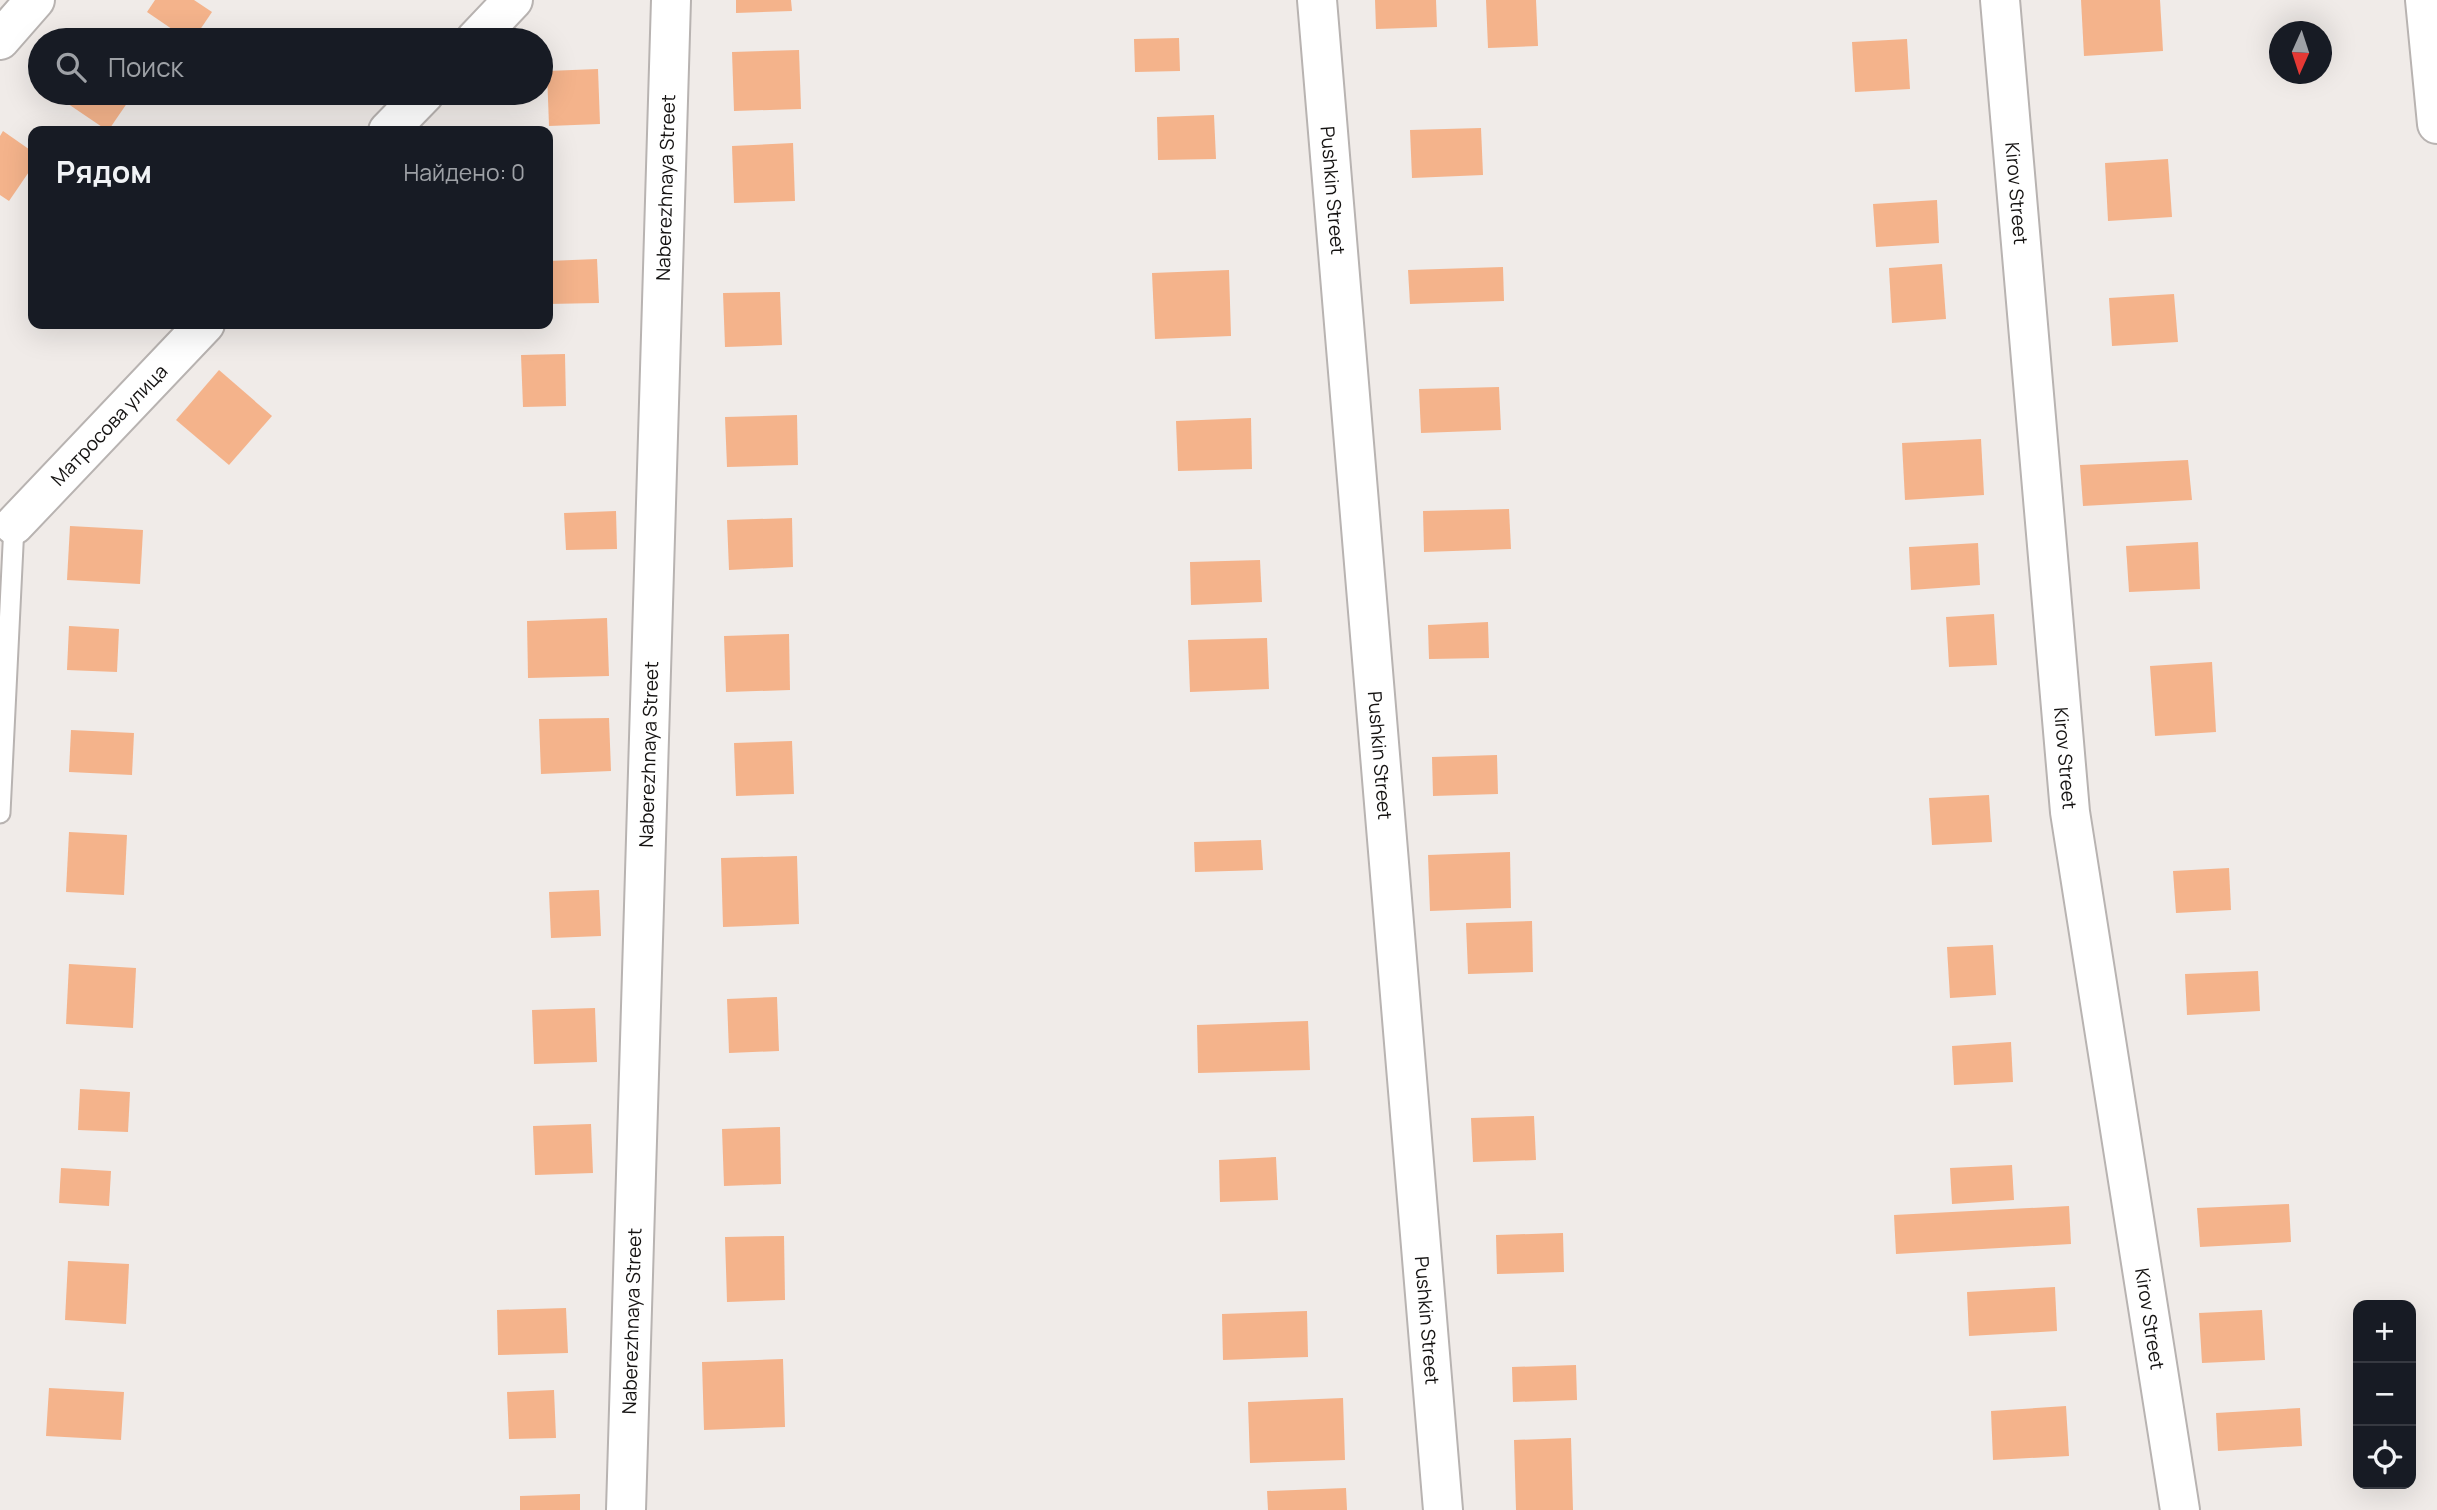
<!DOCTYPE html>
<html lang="ru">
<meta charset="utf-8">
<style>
:root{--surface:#171b24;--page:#242831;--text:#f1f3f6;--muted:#9ea1a6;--line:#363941}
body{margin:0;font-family:Manrope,sans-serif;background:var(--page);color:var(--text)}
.controls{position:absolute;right:21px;bottom:21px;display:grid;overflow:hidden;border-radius:14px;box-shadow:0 7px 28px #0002}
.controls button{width:63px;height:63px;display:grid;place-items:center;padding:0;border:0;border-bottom:2px solid var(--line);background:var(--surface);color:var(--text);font:35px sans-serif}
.compass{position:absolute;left:2269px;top:21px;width:63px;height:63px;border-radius:50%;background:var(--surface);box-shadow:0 7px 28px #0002;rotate:183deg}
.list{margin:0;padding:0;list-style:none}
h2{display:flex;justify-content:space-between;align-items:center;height:91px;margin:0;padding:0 28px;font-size:30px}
h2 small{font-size:23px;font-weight:400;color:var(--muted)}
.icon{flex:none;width:38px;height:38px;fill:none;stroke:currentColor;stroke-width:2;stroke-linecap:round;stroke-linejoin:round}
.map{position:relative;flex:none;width:2437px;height:1510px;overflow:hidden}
.search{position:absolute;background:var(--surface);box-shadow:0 7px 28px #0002;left:28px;top:28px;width:525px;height:77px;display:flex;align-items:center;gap:18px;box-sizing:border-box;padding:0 24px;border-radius:38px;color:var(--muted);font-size:26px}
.panel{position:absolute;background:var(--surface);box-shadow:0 7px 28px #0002;left:28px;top:126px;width:525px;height:203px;border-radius:14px}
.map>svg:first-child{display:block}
</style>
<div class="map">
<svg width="2437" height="1510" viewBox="0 0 2437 1510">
<rect width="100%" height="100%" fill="#f0ebe8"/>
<g fill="#f4b38b">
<path d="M155,0h39l18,12 -19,28h-5l-41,-28z"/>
<path d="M736,0h55l1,11 -56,2z"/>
<path d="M1375,0h61l1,27 -61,2z"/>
<path d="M1486,0h50l2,46 -50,2z"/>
<path d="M2081,0h79l3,51 -79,5z"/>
<path d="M1179,38l1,33 -45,1 -1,-33z"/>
<path d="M1907,39l3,50 -55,3 -3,-50z"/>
<path d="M799,50l2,59 -67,2 -2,-59z"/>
<path d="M598,69l2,55 -51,2 -2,-55z"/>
<path d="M52,93h82l-26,38z"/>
<path d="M1214,115l2,44 -58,1 -1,-43z"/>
<path d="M1481,128l2,47 -71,3 -2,-48z"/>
<path d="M3,131l30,21v14l-24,35 -9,-6v-59z"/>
<path d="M793,143l2,58 -61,2 -2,-57z"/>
<path d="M2168,159l4,58 -64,4 -3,-58z"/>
<path d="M1937,200l2,43 -63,4 -3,-43z"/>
<path d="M597,259l2,44 -51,1v-43z"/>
<path d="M1942,264l4,55 -54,4 -3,-55z"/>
<path d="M1503,267l1,34 -94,3 -2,-34z"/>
<path d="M1229,270l2,66 -76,3 -3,-66z"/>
<path d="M780,292l2,53 -57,2 -2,-54z"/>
<path d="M2174,294l4,48 -66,4 -3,-48z"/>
<path d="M565,354l1,52 -43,1 -2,-52z"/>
<path d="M219,370l53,46 -43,49 -53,-45z"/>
<path d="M1499,387l2,43 -80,3 -2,-44z"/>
<path d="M797,415l1,50 -71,2 -2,-50z"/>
<path d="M1251,418l1,51 -74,2 -2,-50z"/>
<path d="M1981,439l3,56 -79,5 -3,-57z"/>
<path d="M2188,460l4,40 -109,6 -3,-41z"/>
<path d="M1509,509l2,40 -87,3 -1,-41z"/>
<path d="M616,511l1,38 -51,1 -2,-37z"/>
<path d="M792,518l1,49 -64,3 -2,-50z"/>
<path d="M70,526l73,4 -3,54 -73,-4z"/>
<path d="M2198,542l2,47 -71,3 -3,-46z"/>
<path d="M1978,543l2,42 -69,5 -2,-43z"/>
<path d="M1260,560l2,42 -71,3 -1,-43z"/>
<path d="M1994,614l3,51 -48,2 -3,-50z"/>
<path d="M607,618l2,58 -81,2 -1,-57z"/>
<path d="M1488,622l1,36 -60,1 -1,-34z"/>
<path d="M69,626l50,3 -2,43 -50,-2z"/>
<path d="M789,634l1,56 -64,2 -2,-56z"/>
<path d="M1267,638l2,51 -79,3 -2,-52z"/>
<path d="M2212,662l4,70 -61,4 -5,-70z"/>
<path d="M609,718l2,53 -70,3 -2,-55z"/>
<path d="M71,730l63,3 -2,42 -63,-3z"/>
<path d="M792,741l2,53 -58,2 -2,-53z"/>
<path d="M1497,755l1,39 -65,2 -1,-39z"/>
<path d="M1989,795l3,47 -60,3 -3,-47z"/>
<path d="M69,832l58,3 -3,60 -58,-3z"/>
<path d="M1261,840l2,30 -68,2 -1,-30z"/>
<path d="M1510,852l1,56 -81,3 -2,-56z"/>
<path d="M797,856l2,68 -76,3 -2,-69z"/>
<path d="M2229,868l2,42 -55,3 -3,-42z"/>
<path d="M599,890l2,46 -50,2 -2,-46z"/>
<path d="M1532,921l1,51 -65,2 -2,-51z"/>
<path d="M1993,945l3,50 -46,3 -3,-51z"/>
<path d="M69,964l67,4 -3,60 -67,-4z"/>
<path d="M2258,971l2,40 -73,4 -2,-41z"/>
<path d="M777,997l2,54 -50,2 -2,-54z"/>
<path d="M595,1008l2,54 -63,2 -2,-54z"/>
<path d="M1308,1021l2,49 -112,3 -1,-48z"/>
<path d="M2011,1042l2,40 -59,3 -2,-39z"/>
<path d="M80,1089l50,3 -2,40 -50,-2z"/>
<path d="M1534,1116l2,44 -63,2 -2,-44z"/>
<path d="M591,1124l2,49 -58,2 -2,-49z"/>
<path d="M780,1127l1,57 -57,2 -2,-57z"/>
<path d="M1276,1157l2,43 -58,2 -1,-42z"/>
<path d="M2012,1165l2,35 -62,4 -2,-36z"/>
<path d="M61,1168l50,3 -2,35 -50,-3z"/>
<path d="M2289,1204l2,38 -91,5 -3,-39z"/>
<path d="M2069,1206l2,38 -175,10 -2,-39z"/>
<path d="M1563,1233l1,39 -67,2 -1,-39z"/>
<path d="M784,1236l1,64 -58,2 -2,-65z"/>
<path d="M68,1261l61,3 -3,60 -61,-4z"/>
<path d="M2055,1287l2,44 -88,5 -2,-44z"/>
<path d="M566,1308l2,45 -70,2 -1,-45z"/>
<path d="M2262,1310l3,50 -63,3 -3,-50z"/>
<path d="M1307,1311l1,46 -85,3 -1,-46z"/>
<path d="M783,1359l2,68 -81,3 -2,-68z"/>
<path d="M1576,1365l1,35 -64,2 -1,-35z"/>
<path d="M49,1388l75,4 -3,48 -75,-4z"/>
<path d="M554,1390l2,48 -47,1 -2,-47z"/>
<path d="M1343,1398l2,62 -95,3 -2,-61z"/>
<path d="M2066,1406l3,50 -76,4 -2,-49z"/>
<path d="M2300,1408l2,38 -84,5 -2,-38z"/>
<path d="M1571,1438l2,72h-57l-2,-70z"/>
<path d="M1346,1488l1,22h-79l-1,-19z"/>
<path d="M580,1494v16h-60v-14z"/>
</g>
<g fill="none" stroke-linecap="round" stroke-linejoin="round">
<g stroke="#b8b3b1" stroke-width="23">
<path id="service" d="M0,813l14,-288"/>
</g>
<g stroke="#b8b3b1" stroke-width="42">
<g id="minor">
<path id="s1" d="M1317,0l126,1510"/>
<path id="s2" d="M2000,0l70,812 110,698"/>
<path d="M2425,0l12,124"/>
<path d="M0,40l35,-40"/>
<path d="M475,40l38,-40"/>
<path d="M388,131l37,-38"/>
<path id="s3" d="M14,525l191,-201"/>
<path id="s4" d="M626,1510l45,-1510"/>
</g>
</g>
<use href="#service" stroke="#fff" stroke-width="19"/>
<use href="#minor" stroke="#fff" stroke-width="38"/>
</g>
<g text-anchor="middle" stroke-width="5" stroke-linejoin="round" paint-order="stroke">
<g font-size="19" fill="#151312" stroke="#fdf8f5">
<text dy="7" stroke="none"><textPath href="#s4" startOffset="1323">Naberezhnaya Street</textPath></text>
<text dy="7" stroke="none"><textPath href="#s1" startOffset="191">Pushkin Street</textPath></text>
<text dy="7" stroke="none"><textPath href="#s2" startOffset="194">Kirov Street</textPath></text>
<text dy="7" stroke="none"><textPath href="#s3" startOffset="138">Матросова улица</textPath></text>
<text dy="7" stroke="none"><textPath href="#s4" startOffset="756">Naberezhnaya Street</textPath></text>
<text dy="7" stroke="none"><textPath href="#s1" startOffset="758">Pushkin Street</textPath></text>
<text dy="7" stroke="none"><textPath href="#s2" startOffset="761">Kirov Street</textPath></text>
<text dy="7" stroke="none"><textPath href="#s2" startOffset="1328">Kirov Street</textPath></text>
<text dy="7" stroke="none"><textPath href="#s1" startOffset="1325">Pushkin Street</textPath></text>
<text dy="7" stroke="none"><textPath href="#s4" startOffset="189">Naberezhnaya Street</textPath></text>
</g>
</g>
</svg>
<div class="controls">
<button>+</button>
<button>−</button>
<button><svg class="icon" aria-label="locate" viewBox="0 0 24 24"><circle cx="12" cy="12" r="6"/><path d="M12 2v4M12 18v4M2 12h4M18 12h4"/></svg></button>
</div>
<svg class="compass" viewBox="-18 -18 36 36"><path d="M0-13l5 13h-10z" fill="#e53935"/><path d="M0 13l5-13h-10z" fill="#9ea1a6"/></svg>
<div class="search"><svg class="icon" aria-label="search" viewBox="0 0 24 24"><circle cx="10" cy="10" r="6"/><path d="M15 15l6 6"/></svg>Поиск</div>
<section class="panel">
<h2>Рядом<small>Найдено: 0</small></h2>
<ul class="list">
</ul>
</section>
</div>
